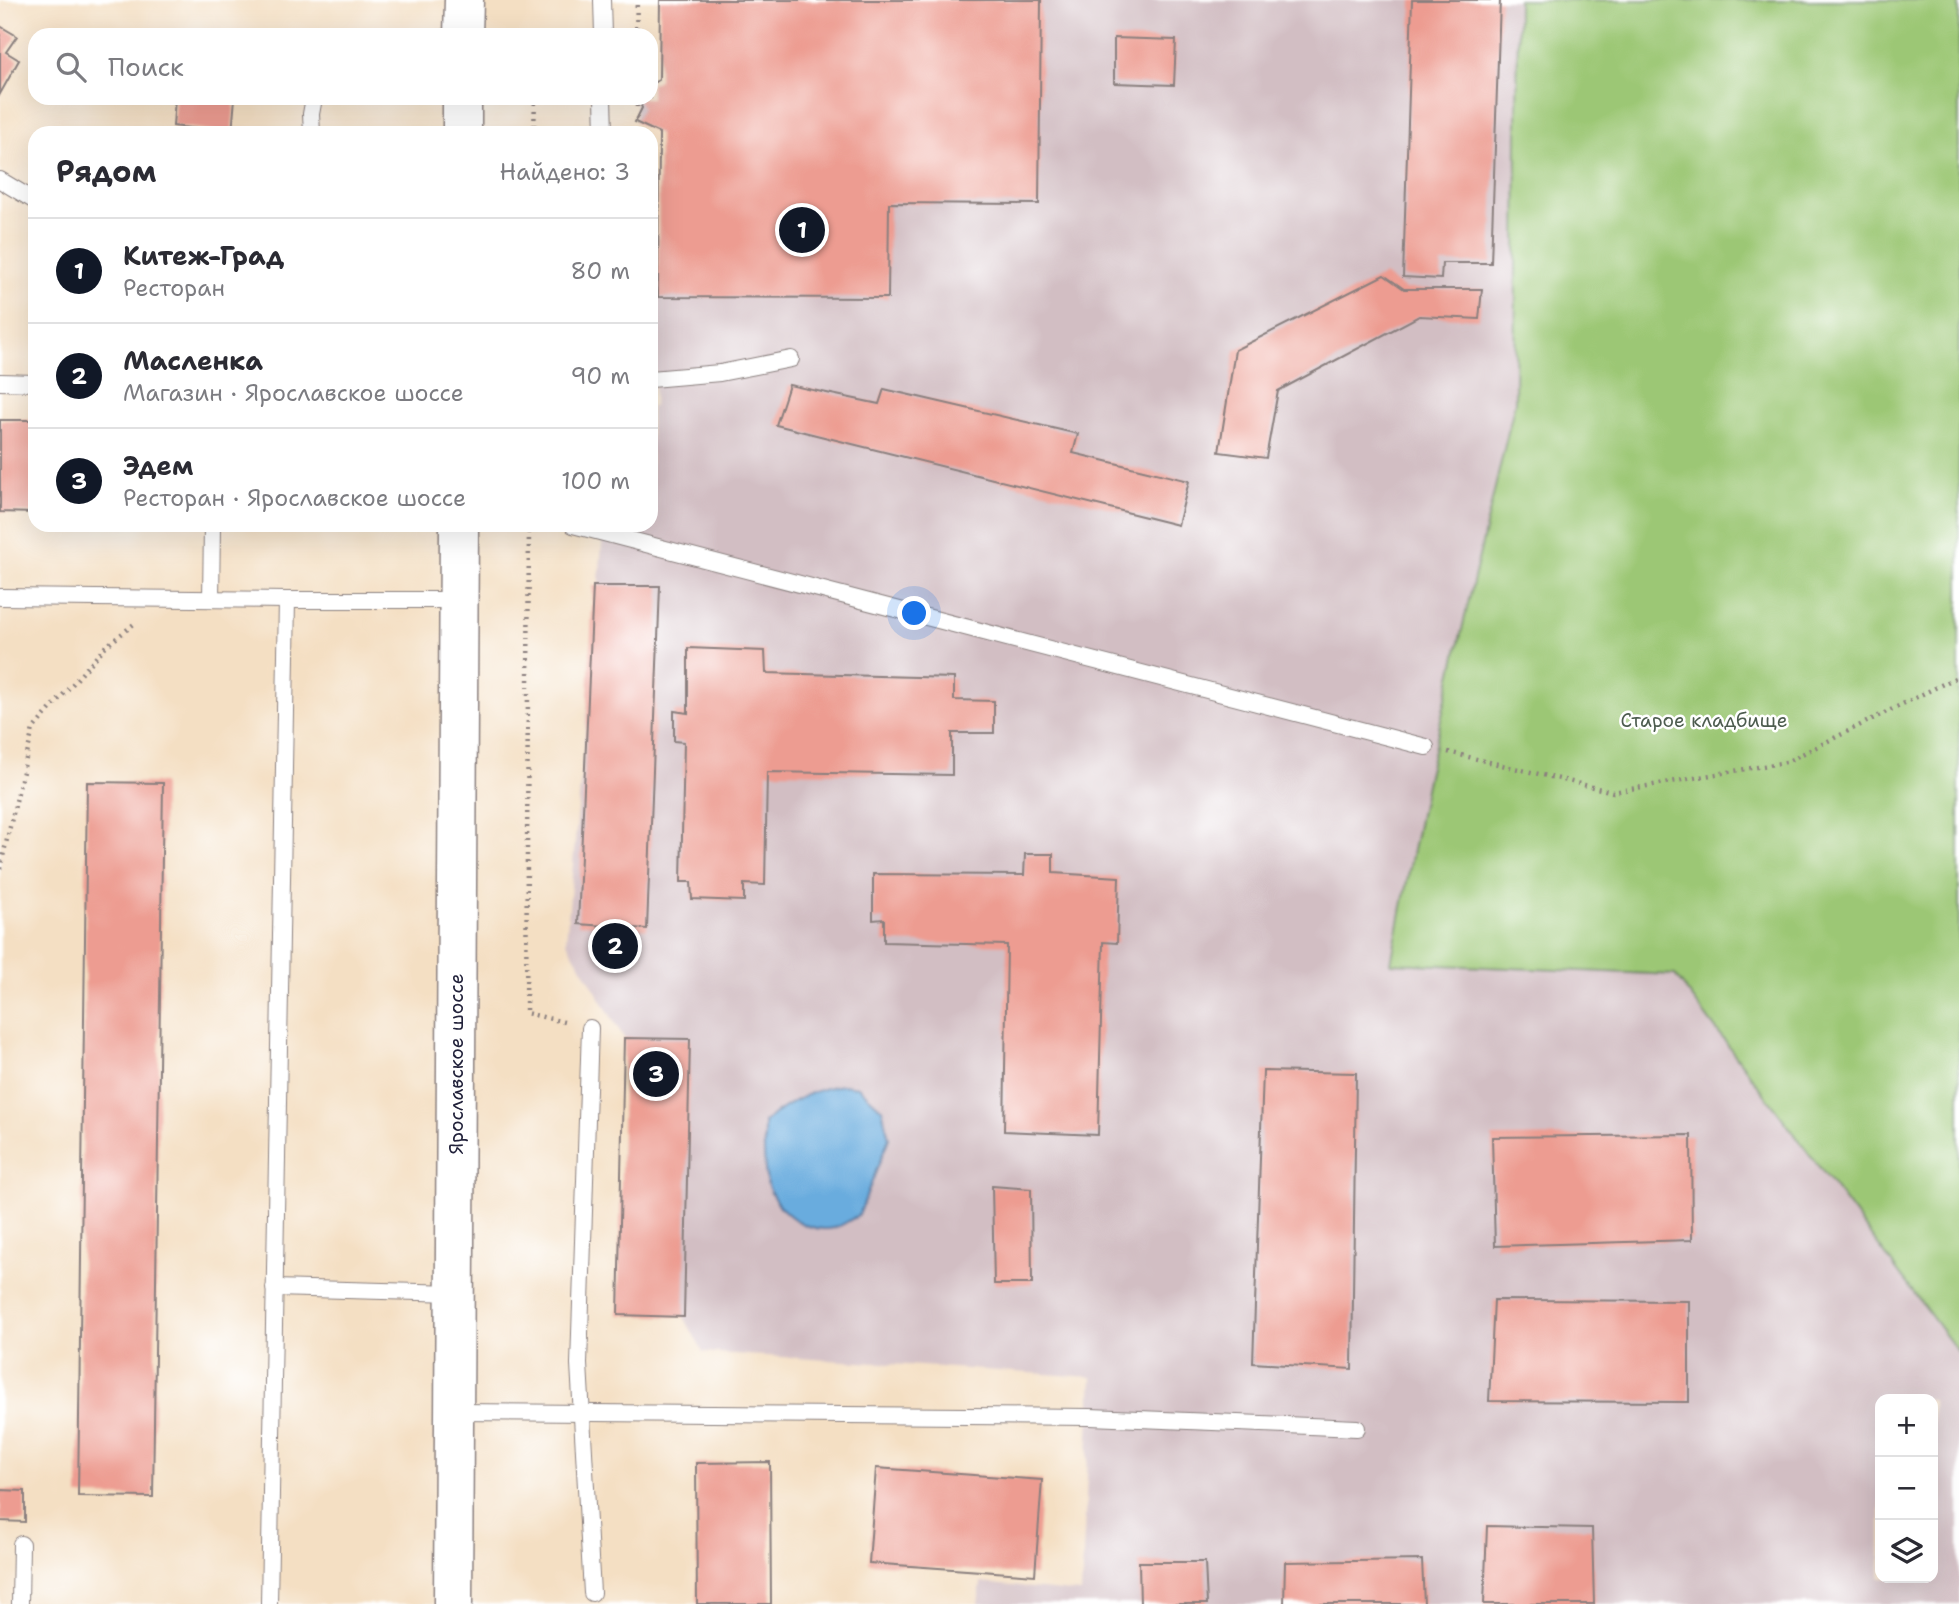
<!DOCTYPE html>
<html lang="ru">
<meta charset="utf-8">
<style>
:root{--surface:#fff;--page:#f7f7f7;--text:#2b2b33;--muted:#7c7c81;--line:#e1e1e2;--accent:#111827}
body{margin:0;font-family:"Shantell Sans",sans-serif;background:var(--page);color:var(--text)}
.controls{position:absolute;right:21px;bottom:21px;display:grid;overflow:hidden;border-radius:14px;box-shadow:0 7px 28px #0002}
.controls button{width:63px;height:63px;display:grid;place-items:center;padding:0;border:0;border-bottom:2px solid var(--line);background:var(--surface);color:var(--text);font:35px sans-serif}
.you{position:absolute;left:915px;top:614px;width:24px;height:24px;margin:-18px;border:5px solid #fff;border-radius:50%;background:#1a73e8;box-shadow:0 0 0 10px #1a73e833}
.badge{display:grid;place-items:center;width:46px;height:46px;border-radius:50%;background:var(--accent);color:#fff;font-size:23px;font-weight:700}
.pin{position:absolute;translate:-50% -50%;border:4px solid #fff;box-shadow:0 2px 7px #0006}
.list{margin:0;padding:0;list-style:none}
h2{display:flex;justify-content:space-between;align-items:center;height:91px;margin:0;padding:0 28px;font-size:30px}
h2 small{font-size:23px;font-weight:400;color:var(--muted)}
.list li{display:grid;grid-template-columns:46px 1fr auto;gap:21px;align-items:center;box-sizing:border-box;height:105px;padding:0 28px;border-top:2px solid var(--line)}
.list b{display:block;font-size:26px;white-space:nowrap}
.list p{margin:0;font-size:23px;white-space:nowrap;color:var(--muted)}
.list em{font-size:23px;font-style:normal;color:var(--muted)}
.icon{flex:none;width:38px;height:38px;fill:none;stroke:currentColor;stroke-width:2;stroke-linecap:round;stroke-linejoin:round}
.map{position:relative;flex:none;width:1959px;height:1604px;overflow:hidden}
.search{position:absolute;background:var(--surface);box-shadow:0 7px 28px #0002;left:28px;top:28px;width:630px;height:77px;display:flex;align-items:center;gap:18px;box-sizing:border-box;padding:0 24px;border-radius:21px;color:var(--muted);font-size:26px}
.panel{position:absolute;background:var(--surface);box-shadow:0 7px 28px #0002;left:28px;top:126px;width:630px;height:406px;border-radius:21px}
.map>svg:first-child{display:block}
</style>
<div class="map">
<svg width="1959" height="1604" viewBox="0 0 1959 1604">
<rect width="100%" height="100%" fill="#fff"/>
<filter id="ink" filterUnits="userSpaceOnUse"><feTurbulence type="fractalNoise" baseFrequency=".0143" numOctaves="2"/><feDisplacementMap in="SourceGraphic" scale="14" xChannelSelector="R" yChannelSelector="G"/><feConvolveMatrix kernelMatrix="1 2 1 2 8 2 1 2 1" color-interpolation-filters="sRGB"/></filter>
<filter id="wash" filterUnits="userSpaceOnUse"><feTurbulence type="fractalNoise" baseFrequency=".00686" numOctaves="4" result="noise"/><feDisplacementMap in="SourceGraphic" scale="28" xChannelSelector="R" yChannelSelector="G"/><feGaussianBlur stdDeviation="1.57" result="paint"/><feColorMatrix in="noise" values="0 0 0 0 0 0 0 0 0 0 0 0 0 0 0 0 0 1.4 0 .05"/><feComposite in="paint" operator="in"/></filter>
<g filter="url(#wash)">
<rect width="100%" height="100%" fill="#f4dfc3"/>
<path fill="#d2bec3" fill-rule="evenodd" d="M660,0h858l-3,402 -89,382 -35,179 284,12 284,378v251h-981l3,-21 100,10 11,-216 -389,-25 -19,-35 -66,-2 6,-277 -58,-97 36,-395v-21h49v-118h3l4,-110 1,-163 -24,-12 1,-24h15v-14l8,-4zM1880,1399h53v179h-53z"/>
<path fill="#9cc775" stroke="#5f7458" stroke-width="2" d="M1518,0h441v1353l-284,-378 -284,-12 35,-179 89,-382z"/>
<path fill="#69acde" stroke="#46678c" stroke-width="2" d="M843,1085l15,2 24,22 7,29 -30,77c-8,4 -17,11 -25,13 -30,7 -64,-22 -68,-51 -3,-18 -2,-38 -2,-55 22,-18 50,-34 79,-37z"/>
<g id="blocks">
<g fill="#ed9c91">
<path d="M660,0h381l-2,204 -150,-1 -1,95 -230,-1 1,-164 -24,-11 7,-14 -4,-10h13v-14l8,-4z"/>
<path d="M1412,0h88l-9,263h-49l-1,16 -38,-2z"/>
<path d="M0,26l17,10 -11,16 13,8 -19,34z"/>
<path d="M1114,38l62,2 -2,45 -60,-2z"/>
<path d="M175,98h60l-3,35 -59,-7z"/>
<path d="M1384,275l20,14h78l-3,30 -60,-3 -141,75 -12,67 -47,-6 16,-102z"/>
<path d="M789,385l90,19 5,-15 194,45 -5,19 116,28 -11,44 -402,-100z"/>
<path d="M0,420h35v93l-35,-1z"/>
<path d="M593,586h67l-13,343 -69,-5z"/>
<path d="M688,648l77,3 1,22 188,5v22l40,1v32h-42v42l-185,-3 -2,113 -21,-1v17l-52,-2 -1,-17h-10l3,-140 -10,-1v-30l14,2z"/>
<path d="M87,782l76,1 -10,714 -75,-1z"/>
<path d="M1025,854h28v19l66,4 -2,66 -14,-1 -5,193 -94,-4 3,-186 -123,-3v-23l-11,1v-46l151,1z"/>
<path d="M624,1038l66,1 -6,278 -66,-2z"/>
<path d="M1263,1071l93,2 -4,296 -99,-6z"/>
<path d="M1691,1135l1,105 -197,6 -3,-109z"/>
<path d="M992,1186l39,3 1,95h-38z"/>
<path d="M1494,1300l195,1v101l-200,-1z"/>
<path d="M770,1462l1,142h-74l-1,-141z"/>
<path d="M876,1468l166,12 -7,95 -166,-12z"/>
<path d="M0,1490l25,1v31l-25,-1z"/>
<path d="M1487,1526l105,2 2,76h-110z"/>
<path d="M1422,1560l2,44h-140l1,-42z"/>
<path d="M1139,1562h66l2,42h-67z"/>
</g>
</g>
</g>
<g filter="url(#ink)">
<use href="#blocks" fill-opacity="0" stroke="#8b807f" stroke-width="2"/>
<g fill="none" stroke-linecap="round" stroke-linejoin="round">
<g stroke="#8b807f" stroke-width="18">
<g id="service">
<path d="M602,0l1,35"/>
<path d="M603,98l1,35"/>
<path d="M312,133l-1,-19 3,-16"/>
<path d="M0,180l35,21"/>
<path d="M651,379l69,-6 71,-14"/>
<path d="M0,382l35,1"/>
<path d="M573,525l853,222"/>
<path d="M0,597l287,3h172"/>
<path d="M211,599l1,-74"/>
<path d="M590,1028l-11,336 13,229"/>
<path d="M274,1288l181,5"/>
<path d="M454,1412l636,5 267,11"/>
<path d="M20,1604l1,-60"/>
<path d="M269,1604l18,-1004"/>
</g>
</g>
<g stroke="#8b807f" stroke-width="41">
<g id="secondary">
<path d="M463,35l1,-35"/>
<path d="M462,133v-35"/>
<path d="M453,1604l6,-1079"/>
</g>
</g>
<g stroke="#8b807f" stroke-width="4.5" stroke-dasharray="2 5" stroke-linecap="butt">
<path d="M636,35l1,-35"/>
<path d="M637,98v10h5"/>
<path d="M534,133l1,-35"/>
<path d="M529,525l-3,488 42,10"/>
<path d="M1448,752l165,40 173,-30 173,-86"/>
<path d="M0,869l33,-140 72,-82 29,-23"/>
</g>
<use href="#service" stroke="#fff" stroke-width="16"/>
<use href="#secondary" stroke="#fff" stroke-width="38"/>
</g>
</g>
<g text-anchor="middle" stroke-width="5" stroke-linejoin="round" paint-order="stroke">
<g font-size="19" fill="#4d5c4f" stroke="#fff">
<text x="1704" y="727">Старое кладбище</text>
</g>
<g font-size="19" fill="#22223b" stroke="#fff">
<text transform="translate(456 1064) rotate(-90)" y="7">Ярославское шоссе</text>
</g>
</g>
</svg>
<div class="controls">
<button>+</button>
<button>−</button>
<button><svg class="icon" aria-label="layers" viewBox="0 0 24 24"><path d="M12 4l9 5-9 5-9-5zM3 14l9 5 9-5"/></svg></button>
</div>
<div class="you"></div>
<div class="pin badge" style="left:802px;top:230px">1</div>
<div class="pin badge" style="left:615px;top:946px">2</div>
<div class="pin badge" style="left:656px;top:1074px">3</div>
<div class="search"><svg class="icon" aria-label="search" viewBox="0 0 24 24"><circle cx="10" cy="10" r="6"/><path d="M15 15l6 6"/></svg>Поиск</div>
<section class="panel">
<h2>Рядом<small>Найдено: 3</small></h2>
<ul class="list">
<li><span class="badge">1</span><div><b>Китеж-Град</b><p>Ресторан</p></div><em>80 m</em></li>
<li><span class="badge">2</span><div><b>Масленка</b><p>Магазин · Ярославское шоссе</p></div><em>90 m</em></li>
<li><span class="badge">3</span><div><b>Эдем</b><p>Ресторан · Ярославское шоссе</p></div><em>100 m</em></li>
</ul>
</section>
</div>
